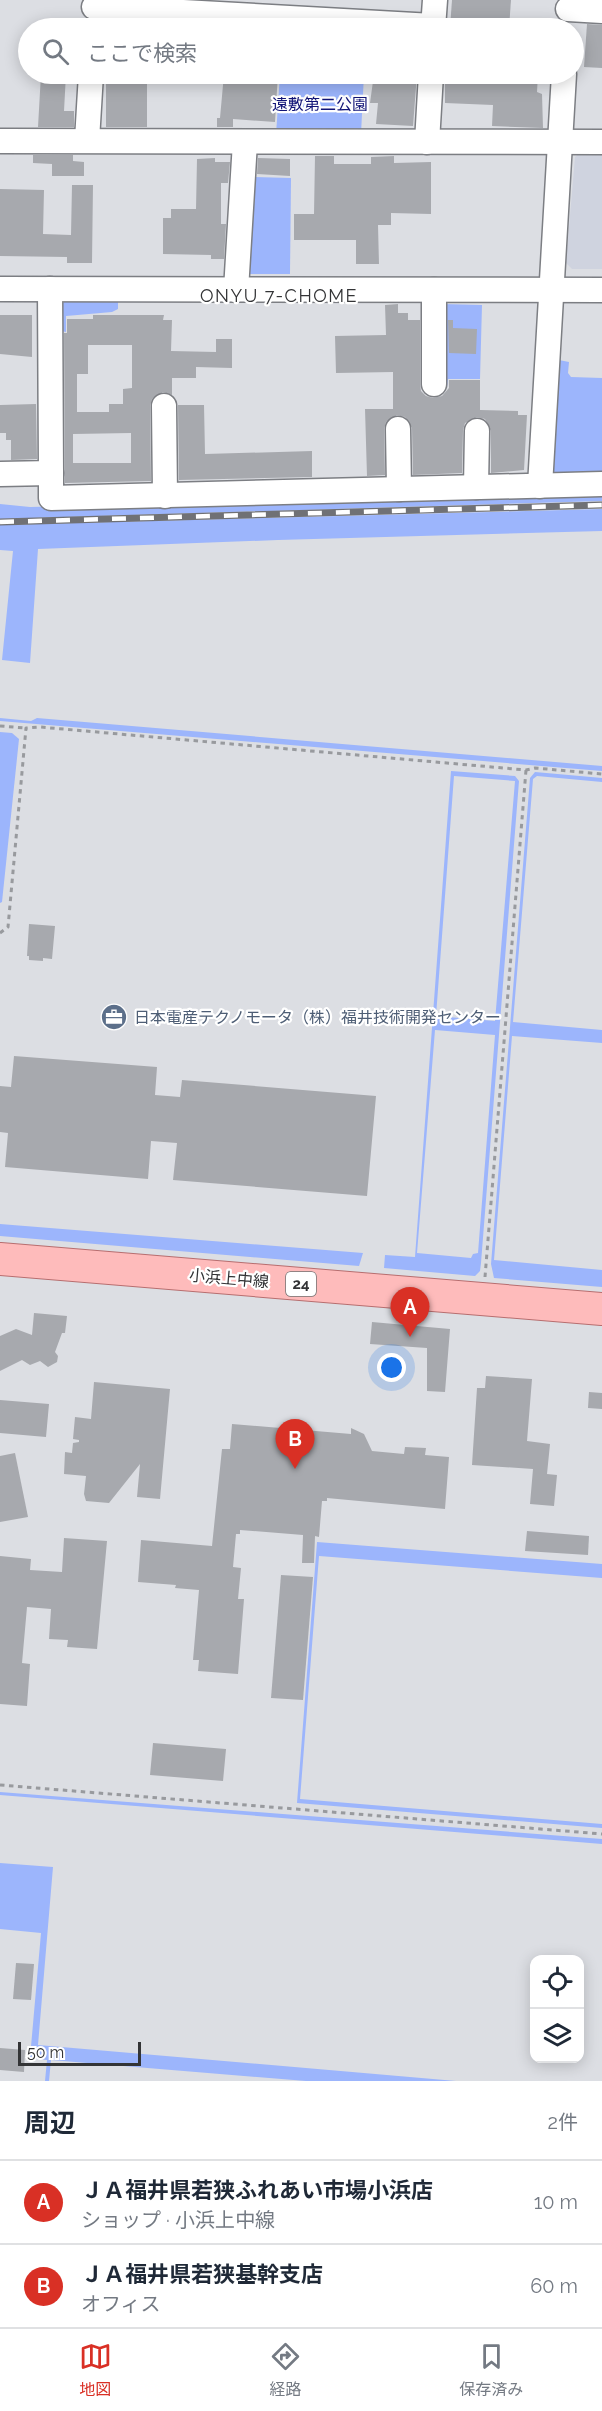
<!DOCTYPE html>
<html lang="ja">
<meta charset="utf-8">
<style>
:root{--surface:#fff;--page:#f6f6f7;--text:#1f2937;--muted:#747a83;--line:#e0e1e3;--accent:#d93025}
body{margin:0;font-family:Raleway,"Noto Sans JP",sans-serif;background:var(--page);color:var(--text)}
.controls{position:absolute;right:18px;bottom:18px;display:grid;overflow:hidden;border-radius:12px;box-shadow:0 3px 15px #0003}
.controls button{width:54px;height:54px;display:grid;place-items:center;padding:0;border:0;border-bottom:2px solid var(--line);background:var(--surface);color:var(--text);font:30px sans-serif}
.scale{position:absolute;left:18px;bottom:15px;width:123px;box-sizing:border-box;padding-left:6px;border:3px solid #333436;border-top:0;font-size:16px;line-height:21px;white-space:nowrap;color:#333436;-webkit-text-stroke:4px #fff;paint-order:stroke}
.you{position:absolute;left:392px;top:1368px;width:21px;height:21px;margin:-15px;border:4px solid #fff;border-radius:50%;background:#1a73e8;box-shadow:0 0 0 9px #1a73e833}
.badge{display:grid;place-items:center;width:39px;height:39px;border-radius:50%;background:var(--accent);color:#fff;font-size:20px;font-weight:700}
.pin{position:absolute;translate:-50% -50px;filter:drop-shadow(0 2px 3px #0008)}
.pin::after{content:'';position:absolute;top:32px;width:21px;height:18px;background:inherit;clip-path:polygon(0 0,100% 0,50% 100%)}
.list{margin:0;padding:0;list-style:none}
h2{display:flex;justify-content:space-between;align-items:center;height:78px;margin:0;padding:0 24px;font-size:26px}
h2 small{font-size:20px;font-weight:400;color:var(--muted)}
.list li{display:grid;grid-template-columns:39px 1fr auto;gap:18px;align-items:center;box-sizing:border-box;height:84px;padding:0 24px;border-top:2px solid var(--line)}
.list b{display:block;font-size:22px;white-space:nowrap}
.list p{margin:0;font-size:20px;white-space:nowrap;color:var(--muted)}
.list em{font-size:20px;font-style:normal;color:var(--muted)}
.icon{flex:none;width:33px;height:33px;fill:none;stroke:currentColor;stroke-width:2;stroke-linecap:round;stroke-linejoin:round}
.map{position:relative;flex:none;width:602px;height:2081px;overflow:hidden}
.search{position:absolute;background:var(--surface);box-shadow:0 3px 15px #0003;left:18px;right:18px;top:18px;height:66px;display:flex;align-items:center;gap:15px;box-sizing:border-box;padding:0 21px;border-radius:33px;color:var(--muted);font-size:22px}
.sheet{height:246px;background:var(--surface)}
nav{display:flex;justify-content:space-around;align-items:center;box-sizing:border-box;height:84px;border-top:2px solid var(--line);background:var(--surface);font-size:16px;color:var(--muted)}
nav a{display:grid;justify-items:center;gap:3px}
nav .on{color:var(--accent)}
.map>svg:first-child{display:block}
</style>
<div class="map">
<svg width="602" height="2081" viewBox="0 0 602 2081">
<rect width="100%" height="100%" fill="#dcdee3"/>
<path fill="#cfd3df" d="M583,149h19v120h-30l-6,-6 9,-106z"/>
<g fill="#9cb5fc" fill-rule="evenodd">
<path d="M280,74h84l-3,60 -85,1z"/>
<path d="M249,177l42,1 -1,96h-46z"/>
<path d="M64,302h54v7l-6,3 -46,4v16l-5,-1 -4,-20z"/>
<path d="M442,304l40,1 -2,74h-32l-1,8h-7z"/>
<path d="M559,360l10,2 -1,11 3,4 31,1v99l-42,1 -7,-7z"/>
<path d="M602,493v8l-602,18v-15l30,3z"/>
<path d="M602,509v22l-324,9 -240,9 -8,114 -28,-3 11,-109 -13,-1v-25z"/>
<path d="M0,718l31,3 6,-3 565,48v5l-602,-50z"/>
<path d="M0,732l12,1 7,6 -17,163 -2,1z"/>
<path d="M451,771l64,5 4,5 -38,482 -1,8 -5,5 -91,-8 1,-13 30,2zM454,776l61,5 -20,240 -59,-5zM435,1030l60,5 -17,218 -5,1 -2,4 -54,-5z"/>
<path d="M535,772l67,6v4l-65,-6 -4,3 -20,243 89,8v13l-90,-7 -18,224 108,10v17l-108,-9 -3,-14 39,-486z"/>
<path d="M0,1224l363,29 -4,13 -359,-30z"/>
<path d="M317,1542l285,22v14l-283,-22 -19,243 302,25v4l-305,-25z"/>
<path d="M0,1792l602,47v5l-602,-49z"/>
<path d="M0,1863l53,4 -15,178 418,36h-150l-255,-21 -2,21h-4l2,-21 -17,-2 11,-125 -41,-4z"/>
</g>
<g fill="#a7a9ae" fill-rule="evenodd">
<path d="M452,0h59l-2,28h-59z"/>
<path d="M587,24l15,1v43l-18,-1z"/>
<path d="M41,74h25l-2,37h10v16h-36z"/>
<path d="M224,74h54l-3,48 -42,-3v8h-16v-9h3z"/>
<path d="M374,74h43l-4,52 -37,-2 2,-21h-8z"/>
<path d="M445,74h93l-1,18 5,2 1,34 -51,-2 1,-21 -48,-2z"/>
<path d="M106,81l41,1v45h-41z"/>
<path d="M33,155h40v6l11,1v14h-32v-12l-19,-1z"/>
<path d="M315,156h19v8h37v-7l23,-1v7l37,-1v52l-40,-1v12h-13l1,39h-23v-24h-62v-26h20z"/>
<path d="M215,158v4h15l-2,21h-7v41h5l-2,35h-13v-4l-48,-1v-36h8v-9h25l1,-50z"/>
<path d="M258,158l32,1v17l-33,-2z"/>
<path d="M72,185h21l-1,78h-25v-6l-67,-1v-67l44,1 -1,44 28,1z"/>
<path d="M398,304v9h10v7h12v64l1,7 5,5 7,2 9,-2 7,-8v-8h31v30l38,1v4h9l-3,55 -33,3v-42l-6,-12 -8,-2 -12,6 -2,7 -1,43 -49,2 -1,-47 -7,-11 -8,-2 -11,7 -2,7 1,46 -18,1 -2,-67h28v-37l-57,1 -1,-37 51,-1 -1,-30z"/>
<path d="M0,315h32v42l-32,-3z"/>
<path d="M93,315h71l-1,5h9l-1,31 45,1v-13h16v29l-36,-1v11h-24v17l-9,-3 -11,7 -2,7 1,75 -86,2 -1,-150h3v-14h26zM88,345h44v43l-9,1v15h-14v8h-32v-38h11zM131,433v30h-58v-29z"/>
<path d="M448,320h5v8l24,1 -1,25 -27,-1z"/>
<path d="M36,404l1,55 -26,1v-20h-5v-7h-6v-28z"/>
<path d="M178,405h26l1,49 107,-3v26l-133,3z"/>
<path d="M29,924l26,2 -3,33 -9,-1v3l-14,-1v-4h-2z"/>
<path d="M14,1056l143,11 -2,28 25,2 2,-17 194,16 -9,100 -194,-16 4,-37 -26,-2 -3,38 -143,-12 3,-34 -8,-1v-46l11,1z"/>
<path d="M34,1313l33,3 -2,17h-3l-7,19 3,4 -1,6 -9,5 -8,-6 -10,4 -8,-5 -22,11v-35l16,-7 16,6z"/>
<path d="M372,1322l78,7 -5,63 -18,-1v-43l-57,-4z"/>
<path d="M486,1376l46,3 -5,62 23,3 -3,30 10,1 -3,31 -24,-2 3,-35 -61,-4 5,-77h8z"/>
<path d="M94,1382l76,7 -10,110 -23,-2 3,-33 -31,39 -23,-2 -2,-7 2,-18 -22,-2 1,-22 7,1 1,-10 6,-1v-2l-6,-1 2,-22 16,2z"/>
<path d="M589,1392l13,1v16l-14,-1z"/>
<path d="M0,1400l49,4 -3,33 -46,-4z"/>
<path d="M232,1424l119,10v-6l13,6 8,17 32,3 1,-7 21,1 -1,7 24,2 -4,52 -118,-11v3h-5l-3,36 -4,-1 -1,27h-12l1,-28 -63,-5v4h-4l-3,33 8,1 -3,31h6l-6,75 -40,-3 1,-11h-6l6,-70 -24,-2 1,-3 -38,-3 3,-42 71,6 10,-97h8z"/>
<path d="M15,1453l13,64 -28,5v-66z"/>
<path d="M527,1531l62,5 -1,19 -63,-4z"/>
<path d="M64,1538l43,3 -10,108 -30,-2 1,-7 -19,-1 2,-30 -24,-2 -5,56 8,1 -3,42 -27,-2v-148l31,3 -1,11 32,2z"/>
<path d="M281,1575l32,2 -10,123 -32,-2z"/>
<path d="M153,1743l73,6 -3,32 -73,-6z"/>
<path d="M16,1963l18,1 -3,36 -18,-1z"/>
<path d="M0,2048l25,2 -1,22 -24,-2z"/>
</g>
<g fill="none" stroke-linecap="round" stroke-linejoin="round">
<g stroke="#7c7e83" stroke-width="27">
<g id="minor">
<path d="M94,7l339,19"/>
<path d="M568,9l34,2"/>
<path d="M433,28l2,-28"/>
<path d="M87,140l4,-66"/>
<path d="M0,141l602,1"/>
<path d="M427,142l4,-68"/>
<path d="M0,289l602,1"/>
<path d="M236,290l9,-148"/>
<path d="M434,290v94"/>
<path d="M164,406l1,90"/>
<path d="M398,429l1,60"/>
<path d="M51,473v25l551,-14"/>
<path d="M0,474l51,-1 -1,-184"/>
<path d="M540,486l24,-412"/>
<path d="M476,487l1,-56"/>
</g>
</g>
<g stroke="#b76e6f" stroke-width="34">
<path id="major" d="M0,1259l602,50"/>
</g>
<g stroke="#989a9e" stroke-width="3" stroke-dasharray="4.5 4.5" stroke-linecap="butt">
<path d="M0,726l26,2"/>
<path d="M0,933l8,-6 18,-199 14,-1 486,43 9,-2 67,6"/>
<path d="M485,1277l41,-507"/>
<path d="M0,1785l602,49"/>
</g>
<use href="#minor" stroke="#fff" stroke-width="24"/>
<use href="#major" stroke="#febbbb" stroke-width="32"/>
<g stroke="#707175" stroke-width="7">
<path id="rail" d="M0,522l602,-17"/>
</g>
<use href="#rail" stroke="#fff" stroke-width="4.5" stroke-dasharray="14" stroke-linecap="butt"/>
</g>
<defs>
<g id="office-disc" transform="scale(1.35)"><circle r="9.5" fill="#5c6f8a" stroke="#fff"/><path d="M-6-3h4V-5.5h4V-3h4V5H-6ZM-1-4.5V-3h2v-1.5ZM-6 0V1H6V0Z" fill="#fff"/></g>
</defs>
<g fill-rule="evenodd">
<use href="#office-disc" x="114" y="1017"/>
</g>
<g text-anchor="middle" stroke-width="4.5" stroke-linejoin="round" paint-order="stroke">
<rect fill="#fff" stroke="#707172" stroke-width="1.5" x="286" y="1272" width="30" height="24" rx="4.5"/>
<g font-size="15" font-weight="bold" fill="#333436">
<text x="301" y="1289">24</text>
</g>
<g font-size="16" fill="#111477" stroke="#fff">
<text x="320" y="110">遠敷第二公園</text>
</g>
<g font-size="16" fill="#4e5e75" stroke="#fff" text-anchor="start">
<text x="134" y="1023">日本電産テクノモータ（株）福井技術開発センター</text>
</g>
<g font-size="16" fill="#333436" stroke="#fff">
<text transform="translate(229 1278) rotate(5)" y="6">小浜上中線</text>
</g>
<g font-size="18" letter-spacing="1.5" fill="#333436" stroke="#fff">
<text x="279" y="302">ONYU 7-CHOME</text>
</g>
</g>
</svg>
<div class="controls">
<button><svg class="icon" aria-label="locate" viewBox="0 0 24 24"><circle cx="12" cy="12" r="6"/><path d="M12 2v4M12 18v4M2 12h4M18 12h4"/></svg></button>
<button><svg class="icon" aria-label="layers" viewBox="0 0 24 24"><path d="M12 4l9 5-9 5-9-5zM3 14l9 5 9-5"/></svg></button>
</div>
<div class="scale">50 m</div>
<div class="you"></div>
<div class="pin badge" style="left:410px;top:1337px">A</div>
<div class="pin badge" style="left:295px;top:1469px">B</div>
<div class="search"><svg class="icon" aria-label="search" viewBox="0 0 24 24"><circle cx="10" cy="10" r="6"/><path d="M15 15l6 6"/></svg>ここで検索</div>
</div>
<section class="sheet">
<h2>周辺<small>2件</small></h2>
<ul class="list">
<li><span class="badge">A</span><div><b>ＪＡ福井県若狭ふれあい市場小浜店</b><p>ショップ · 小浜上中線</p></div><em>10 m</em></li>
<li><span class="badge">B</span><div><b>ＪＡ福井県若狭基幹支店</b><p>オフィス</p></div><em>60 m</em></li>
</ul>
</section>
<nav>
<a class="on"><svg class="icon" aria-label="map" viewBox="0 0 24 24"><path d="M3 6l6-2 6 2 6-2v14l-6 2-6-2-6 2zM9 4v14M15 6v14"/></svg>地図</a>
<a><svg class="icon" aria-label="directions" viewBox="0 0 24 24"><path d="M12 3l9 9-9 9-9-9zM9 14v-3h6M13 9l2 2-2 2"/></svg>経路</a>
<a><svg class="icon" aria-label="saved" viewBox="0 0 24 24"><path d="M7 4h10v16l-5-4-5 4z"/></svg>保存済み</a>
</nav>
